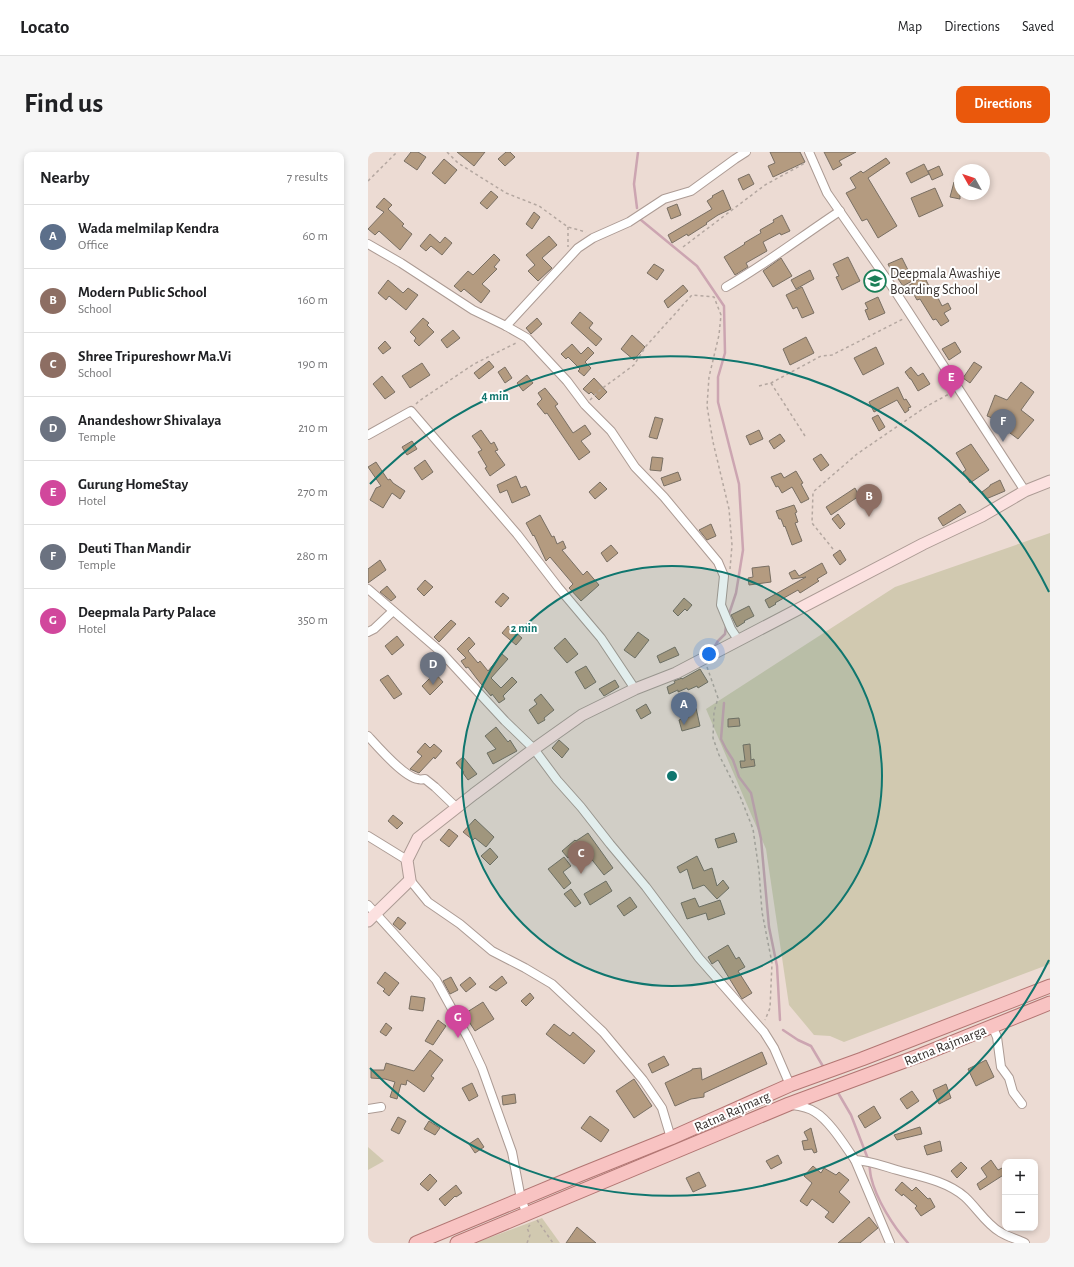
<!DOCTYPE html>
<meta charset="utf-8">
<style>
:root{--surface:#fff;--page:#f6f6f6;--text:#202124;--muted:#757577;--line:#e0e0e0;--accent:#ea580c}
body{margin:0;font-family:"Alegreya Sans",sans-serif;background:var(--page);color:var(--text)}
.controls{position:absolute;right:12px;bottom:12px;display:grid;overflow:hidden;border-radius:8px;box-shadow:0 2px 6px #0003}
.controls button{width:36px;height:36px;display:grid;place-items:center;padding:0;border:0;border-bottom:1px solid var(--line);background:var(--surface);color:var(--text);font:20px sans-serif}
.compass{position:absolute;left:586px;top:12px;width:36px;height:36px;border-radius:50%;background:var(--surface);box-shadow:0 2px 6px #0003;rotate:310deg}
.you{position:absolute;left:341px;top:502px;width:14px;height:14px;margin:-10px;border:3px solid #fff;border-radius:50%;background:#1a73e8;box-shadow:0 0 0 6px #1a73e833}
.badge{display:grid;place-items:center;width:26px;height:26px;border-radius:50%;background:var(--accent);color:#fff;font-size:13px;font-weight:700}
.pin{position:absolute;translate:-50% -33px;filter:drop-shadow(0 1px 2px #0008)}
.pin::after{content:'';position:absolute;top:21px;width:14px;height:12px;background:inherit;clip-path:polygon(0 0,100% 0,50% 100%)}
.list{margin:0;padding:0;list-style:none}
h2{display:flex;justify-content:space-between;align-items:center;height:52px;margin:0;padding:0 16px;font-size:17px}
h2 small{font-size:13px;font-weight:400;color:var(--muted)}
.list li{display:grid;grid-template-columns:26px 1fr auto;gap:12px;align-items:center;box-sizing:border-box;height:64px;padding:0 16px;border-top:1px solid var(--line)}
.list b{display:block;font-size:15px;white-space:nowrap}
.list p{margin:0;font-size:13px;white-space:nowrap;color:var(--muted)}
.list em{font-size:13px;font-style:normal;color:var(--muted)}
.map{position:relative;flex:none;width:682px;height:1091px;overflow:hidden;border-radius:8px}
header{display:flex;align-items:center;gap:24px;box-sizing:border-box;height:56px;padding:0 20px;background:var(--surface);border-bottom:1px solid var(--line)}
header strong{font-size:19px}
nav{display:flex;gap:22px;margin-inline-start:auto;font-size:14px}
.intro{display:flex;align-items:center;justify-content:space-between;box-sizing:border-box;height:96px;padding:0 24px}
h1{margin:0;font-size:28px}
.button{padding:10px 18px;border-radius:8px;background:var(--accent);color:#fff;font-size:14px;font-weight:700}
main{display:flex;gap:24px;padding:0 24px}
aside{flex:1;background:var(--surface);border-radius:8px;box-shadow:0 2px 6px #0003}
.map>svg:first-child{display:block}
</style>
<header>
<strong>Locato</strong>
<nav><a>Map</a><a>Directions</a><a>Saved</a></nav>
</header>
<div class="intro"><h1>Find us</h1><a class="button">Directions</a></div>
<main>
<aside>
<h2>Nearby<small>7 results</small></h2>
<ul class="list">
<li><span class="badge" style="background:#5c6f8a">A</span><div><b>Wada melmilap Kendra</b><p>Office</p></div><em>60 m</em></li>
<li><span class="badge" style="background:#8d6e63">B</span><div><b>Modern Public School</b><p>School</p></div><em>160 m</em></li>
<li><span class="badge" style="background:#8d6e63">C</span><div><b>Shree Tripureshowr Ma.Vi</b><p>School</p></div><em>190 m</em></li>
<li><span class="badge" style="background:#6b7280">D</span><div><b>Anandeshowr Shivalaya</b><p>Temple</p></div><em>210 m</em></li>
<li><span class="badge" style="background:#d1479c">E</span><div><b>Gurung HomeStay</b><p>Hotel</p></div><em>270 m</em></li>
<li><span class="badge" style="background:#6b7280">F</span><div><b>Deuti Than Mandir</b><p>Temple</p></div><em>280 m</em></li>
<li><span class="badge" style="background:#d1479c">G</span><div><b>Deepmala Party Palace</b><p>Hotel</p></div><em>350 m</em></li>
</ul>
</aside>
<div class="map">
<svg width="682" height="1091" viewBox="0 0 682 1091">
<rect width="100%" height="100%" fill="#ecdbd3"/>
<g fill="#d1c9b0">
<path d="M682,381v431l-206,78 -14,-6 -16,-1 -25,-30 -23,-156 -60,-140 189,-122z"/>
<path d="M0,995l16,14 -16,9z"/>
<path d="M174,1066l18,25h-85z"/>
</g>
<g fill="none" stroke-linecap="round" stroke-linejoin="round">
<g stroke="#cca5b1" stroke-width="2.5">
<path d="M269,56l-3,-24 4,-32"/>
<path d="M273,68l56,46 27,40 1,47 -7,24v25l21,82 4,66 -7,43 -8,24"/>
<path d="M345,497l5,-8 7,-7 1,-8"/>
<path d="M356,551l-3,36 5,10 7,11 6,17 12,16 10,46 8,88 8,39 3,54"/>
<path d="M415,878l15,10 13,6 13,22"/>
<path d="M469,939l14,24 17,44"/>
<path d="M501,1012c1,4 1,9 2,13 5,22 22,49 37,66"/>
</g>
</g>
<g fill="#b49b80" stroke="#796f63">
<path d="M43,0h7l8,5 -9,13 -13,-9z"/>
<path d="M89,0h28l-11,14z"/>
<path d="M138,0h4l5,5 -10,9 -7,-7z"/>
<path d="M402,0h30l5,10 -32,15 -5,-11 7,-3z"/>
<path d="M456,0h32l-17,9 3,4 -9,5z"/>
<path d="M518,6l4,5 -22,15 29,48 -19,12 -11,-19 -5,2 -16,-28 10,-5 -6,-10 11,-7 2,2z"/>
<path d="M76,7l13,11 -12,14 -13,-11z"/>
<path d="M556,12l5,10 -18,9 -5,-10z"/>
<path d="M571,14l4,9 -11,5 -4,-9z"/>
<path d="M381,22l5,10 -11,6 -5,-11z"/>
<path d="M586,30l6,1v16l-10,-2z"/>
<path d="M567,36l8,18 -24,11 -8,-19z"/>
<path d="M355,38l8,19 -13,6 -12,8 1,1 -19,12 -1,-2 -15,9 -4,-8 44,-26 -5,-8 6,-4 -1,-1z"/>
<path d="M123,39l7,6 -11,12 -7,-6z"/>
<path d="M16,46l8,7 -4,4 16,15 -2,2 10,8 -12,16 -21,-19 -4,4 -7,-6 16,-17 -8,-5z"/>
<path d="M309,52l4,11 -10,4 -4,-11z"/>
<path d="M166,60l6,5 -8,12 -6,-5z"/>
<path d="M414,63l8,16 -9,4 -1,-2 -17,9 4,9 -21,12 2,4 -13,8 -11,-18 21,-13 -1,-1 17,-10 -1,-3 14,-8 -1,-2z"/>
<path d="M62,82l10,9 5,-6 7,6 -10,12 -11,-9 -5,5 -6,-5z"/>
<path d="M181,84l8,9 -15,13 10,10 -14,13 -10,-10 7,-6 -9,-10z"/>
<path d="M126,102l6,6 -6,7 3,2 -15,15 8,7 -9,12 -17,-14 -3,3 -7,-6 14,-15 5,4z"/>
<path d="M480,105l12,24 -18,9 -6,-13 3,-1 -6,-12z"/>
<path d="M413,106l11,18 -19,11 -10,-16z"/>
<path d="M534,106l6,12 -3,1 7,10 -9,5 -7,-10 -2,1 -6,-13z"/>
<path d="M286,112l10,6 -7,10 -10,-7z"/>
<path d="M442,118l4,9 -18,10 -5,-9z"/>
<path d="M556,124l11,22 2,-2 5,10 6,-3 3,6 -7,4 5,8 -8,5 -5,-7 -3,1 -13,-21 -3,1 -4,-7 -1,1 -4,-8z"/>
<path d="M20,128l15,13 5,-5 10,7 -12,15 -17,-14 -3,4 -8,-7z"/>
<path d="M315,133l5,6 -20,17 -4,-7z"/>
<path d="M434,135l12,26 -12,5 -5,-11 -4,2 -7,-14z"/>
<path d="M510,145l7,16 -16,7 -4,-10 3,-1 -3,-6z"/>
<path d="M212,160l13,11 -4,5 13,11 -6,7 -25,-23z"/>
<path d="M55,166l6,5 -2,2 7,7 -15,14 -5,-5 2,-3 -6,-6z"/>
<path d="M169,166l5,6 -11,10 -5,-6z"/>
<path d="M85,178l7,8 -13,10 -6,-8z"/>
<path d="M264,183l13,12 -11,13 -13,-11z"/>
<path d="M438,185l8,16 -24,12 -7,-16z"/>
<path d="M17,189l6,7 -8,6 -5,-6z"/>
<path d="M587,190l6,10 -12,8 -7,-11z"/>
<path d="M204,192l9,10 7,-7 6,6 -9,9 6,6 -7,8 -6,-5 2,-2 -12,-12 -2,2 -5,-5z"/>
<path d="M508,195l8,17 -21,11 -9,-17z"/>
<path d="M121,209l5,6 -15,12 -5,-6z"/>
<path d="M606,210l8,5 -12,16 -7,-5z"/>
<path d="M54,211l8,12 -20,13 -8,-12z"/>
<path d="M137,215l7,11 -7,5 -7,-11z"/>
<path d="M543,215l7,9 5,-3 7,11 -12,7 -7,-12h-1l-5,-7z"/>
<path d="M159,223l6,8 -10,8 -6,-8z"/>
<path d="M14,224l13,16 -10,7 -12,-15z"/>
<path d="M226,226l13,14 -8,8 -8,-8 -2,2 -6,-5z"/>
<path d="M653,230l13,10 -13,18 13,10 -16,19 -12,-9 4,-5 -23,-9 8,-21 12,5z"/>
<path d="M530,235l6,13 2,-1 5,8 -3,1 1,2 -4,3 -8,-13 -23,12 -5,-10z"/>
<path d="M177,236l13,16 -3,2 18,27 12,-8 6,9 -10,7 9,11 -11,8 -32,-47 -2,1 -8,-10 5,-5 -4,-6z"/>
<path d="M510,263l7,12 -6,4 -7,-13z"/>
<path d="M287,265l8,2 -6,20 -8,-2z"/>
<path d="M113,278l10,14 3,-2 4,8 -3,1 10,14 -15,11 -5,-8 2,-1 -9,-15 4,-2 -10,-14z"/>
<path d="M391,278l4,9 -13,6 -4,-9z"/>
<path d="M412,282l5,7 -11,8 -5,-8z"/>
<path d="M44,289l5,8 -10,6 -5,-8z"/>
<path d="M603,292l18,26 -19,13 -7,-11 3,-2 -10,-17z"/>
<path d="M453,302l8,11 -8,6 -8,-12z"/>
<path d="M284,305l11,1 -2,13 -11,-1z"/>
<path d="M57,308l8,12 -11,8 -8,-12z"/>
<path d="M8,310l12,18 2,-1 3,4 12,8 -5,8 -8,-6 -9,15 -13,-8 6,-12 5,-2 -13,-19z"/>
<path d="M428,319l7,12 -2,1 8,15 -8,4 -9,-16 -10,6 -4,-7 -2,1 -5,-10 10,-4 3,5z"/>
<path d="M310,320l3,8 -17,6 -3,-8z"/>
<path d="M148,324l5,12 5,-2 4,9 -18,8 -5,-13 -7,3 -3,-8z"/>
<path d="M632,328l5,11 -19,8 -4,-7 8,-6v-1z"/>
<path d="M232,330l7,7 -12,10 -6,-7z"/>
<path d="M487,336l4,8 -28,19 -5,-8z"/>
<path d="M592,352l6,8 -23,14 -5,-8z"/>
<path d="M426,353l3,7 -2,1 3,9 -3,1 7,18 -10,4 -7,-19 -1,1 -3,-8h-2l-3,-8z"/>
<path d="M470,362l7,10 -5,5 -8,-10z"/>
<path d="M172,363l12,22 2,-1 3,8 6,-3 3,7 -4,2 21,25 4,-4 12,14 -18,16 -12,-13 4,-4 -23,-27 -4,4 -12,-26 -1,1 -7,-13z"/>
<path d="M343,372l5,12 -9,4 -8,-10z"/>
<path d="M243,393l7,8 -11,9 -6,-9z"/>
<path d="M472,398l6,10 -6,5 -7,-10z"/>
<path d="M12,408l6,10 -18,13v-14z"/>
<path d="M454,411l5,10 -10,6 2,2 -19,12 -2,-3 -23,13 1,1 -7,4 -4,-8 41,-23 -14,2 -3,-6 6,-3 4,6z"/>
<path d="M401,414l2,16 -22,3 -1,-7 5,-1 -1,-9z"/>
<path d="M57,428l8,7 -9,9 -7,-7z"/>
<path d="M19,434l9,11 -5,4 -11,-9z"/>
<path d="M135,441l6,5 -8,9 -6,-5z"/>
<path d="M316,446l8,7 -5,6 -2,-2 -7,7 -5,-5z"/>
<path d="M381,454l5,10 -10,5 1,1 -8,5 -6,-12z"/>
<path d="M83,468l5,4 -17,18 -5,-5z"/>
<path d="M140,474l14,12 -6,7 -14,-12z"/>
<path d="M270,480l11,8 -14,18 -11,-8z"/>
<path d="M29,484l7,9 -12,10 -7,-9z"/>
<path d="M101,485l6,7 -7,7 10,12 2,-2 8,10 14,-17 6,5 -17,19 10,10 11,-11 5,5 -14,14 2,3 -6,4 -7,-9 -1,2 -5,-6 -9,-11 -9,-12 -2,1 -5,-7 5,-3 -9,-9z"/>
<path d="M197,486l13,16 -11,9 -13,-15z"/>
<path d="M307,495l4,8 -19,8 -3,-7z"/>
<path d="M218,514l10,16 -11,7 -10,-17z"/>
<path d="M332,517l8,13 -10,6 -1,-2 -9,4 -1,-2 -9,4v-2l-9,4 -2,-7 8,-4 -1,-2 8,-3v1z"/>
<path d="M67,521l8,9 -13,13 -8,-9z"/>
<path d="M20,523l14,19 -8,5 -14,-19z"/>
<path d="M247,528l4,7 -15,9 -5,-7z"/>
<path d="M173,542l13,16 -10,8 1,2 -7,4 -9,-14 8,-6 -3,-4z"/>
<path d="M278,552l5,9 -10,6 -5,-9z"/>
<path d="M328,556l4,18 -18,5 -3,-11 10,-3 -2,-6z"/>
<path d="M371,566l1,8 -12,1v-8z"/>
<path d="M128,575l12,15 2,-2 7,11 -24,13 -6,-11 9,-4 -11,-13z"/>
<path d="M191,588l10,9 -7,9 -10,-10z"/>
<path d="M57,591l5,5 4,-4 8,7 -7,8 -1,-2 -15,16 -9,-4 12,-13 -5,-4z"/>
<path d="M382,592l1,16 3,-1 1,7 -14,2 -1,-7h5l-2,-16z"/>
<path d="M95,605l14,17 -9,6 -5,-7 1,-1 -8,-9z"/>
<path d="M25,663l10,8 -6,6 -9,-8z"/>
<path d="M107,667l19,18 -8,10 -11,-9 -2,2 -10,-8z"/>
<path d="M81,677l9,7 -9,11 -9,-7z"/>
<path d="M220,681l25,35 -9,7 -22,-28 -14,11 -6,-7 13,-11 1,1z"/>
<path d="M366,681l3,9 -19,6 -3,-9z"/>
<path d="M122,696l8,9 -8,8 -9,-9z"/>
<path d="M329,704l7,15 8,-3 5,18 6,-6 6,8 -12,11 -13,-14 -11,4 -6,-20 -7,4 -3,-6z"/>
<path d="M196,705l7,9 -8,6 8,11 -7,6 -16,-20z"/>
<path d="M238,729l6,10 -22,14 -6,-11z"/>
<path d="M203,737l10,14 -6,4 -11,-13z"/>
<path d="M262,745l7,10 -13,9 -7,-10z"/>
<path d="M327,746l4,9 21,-7 5,14 -17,6 -2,-7 -19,6 -6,-16z"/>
<path d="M30,765l8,6 -6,7 -7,-6z"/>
<path d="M360,793l8,14 3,-2 6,10 -7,4 14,22 -10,6 -24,-39 -6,4 -4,-7z"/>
<path d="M17,820l14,11 -10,13 -6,-5 2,-2 -8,-6z"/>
<path d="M134,824l5,7 -11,8 -7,-4z"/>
<path d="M83,825l7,13 -8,4 -7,-13z"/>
<path d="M102,825l6,7 -10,8 -6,-7z"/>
<path d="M162,841l4,5 -8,8 -5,-5z"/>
<path d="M43,844l14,2 -2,13 -14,-2z"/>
<path d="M115,850l11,17 -19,12 -11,-17z"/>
<path d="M70,868l8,6 -13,19 -8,-4z"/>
<path d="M18,871l6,5 -6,8 -6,-4z"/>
<path d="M186,872l16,12 3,-4 22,19 -11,13 -38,-30z"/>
<path d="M62,898l13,10 -12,16 3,2 -10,14 -17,-12 -1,5 -5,-1 -4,15 -7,-2 5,-15 -10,-3 -14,-1v-8h13l2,-7 28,8z"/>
<path d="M394,900l5,12 -63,29v4l-13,2 -16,7 -10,-23 27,-13v-1l9,-1 1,12z"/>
<path d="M296,904l5,9 -17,8 -4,-9z"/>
<path d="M618,908l8,17 -18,9 -8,-17z"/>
<path d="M266,927l18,27 -18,12 -18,-27z"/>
<path d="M104,931l6,13 -9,5 -7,-13z"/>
<path d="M578,932l5,14 -12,6 -6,-14z"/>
<path d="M544,939l7,10 -12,8 -7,-10z"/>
<path d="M147,942l1,9 -13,2 -1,-9z"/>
<path d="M506,954l7,12 -16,10 -7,-12z"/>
<path d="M222,964l19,14 -8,12 -20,-14z"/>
<path d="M30,965l8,4 -7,13 -8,-4z"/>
<path d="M61,969l11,7 -5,7 -11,-6z"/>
<path d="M552,975l2,7 -25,6 -3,-5z"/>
<path d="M443,976l6,24 -3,1 -2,-4 -8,1 -2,-9 6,-1 -4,-8z"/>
<path d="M110,986l6,9 -9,6 -6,-9z"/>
<path d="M572,989l2,10 -15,4 -3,-9z"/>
<path d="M410,1003l4,8 -11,6 -5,-8z"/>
<path d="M623,1008l7,10 4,-2 3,6 -25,16 -3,-6 10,-7 -6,-9z"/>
<path d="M593,1010l6,6 -10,10 -6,-7z"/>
<path d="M445,1014l8,7 3,-5 12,7 3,-3 10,8 -10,12 11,10 -17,21 -8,-6 4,-5 -17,-13 -5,7 -7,-5 12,-18 -8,-7z"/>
<path d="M331,1020l7,14 -13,6 -7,-14z"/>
<path d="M62,1022l7,7 -9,10 -8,-7z"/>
<path d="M534,1030l10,9 4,-4 12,12 2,-1 5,9 -14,9 -6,-8 2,-2 -14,-12 -1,2 -7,-6z"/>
<path d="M88,1033l6,8 -6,4 -1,-1 -10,10 -6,-7z"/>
<path d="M501,1065l9,11 -18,15h-22z"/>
<path d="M209,1075l19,16h-30z"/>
</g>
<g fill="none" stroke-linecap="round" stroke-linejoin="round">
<g stroke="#ac9b94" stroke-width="10">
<g id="minor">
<path d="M441,0l18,41 68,98 130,200"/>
<path d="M0,92l33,19 72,47 33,16 21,12 40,43 18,24 26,26 24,36 29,30 54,65 6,14 -3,29 10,24 8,12"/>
<path d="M358,135c40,-23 76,-51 114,-76"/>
<path d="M138,174l72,-78 15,-10 36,-16 35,-23 27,-8 44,-32 11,-7"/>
<path d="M0,283l43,-24 106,123 41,53 43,51 34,51"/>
<path d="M0,437l73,63 64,69 29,28 23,31 24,27 29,37 36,43 53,71 65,74 10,16 16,37"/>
<path d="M0,480l6,-3 19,-18"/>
<path d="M0,584c10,11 36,41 50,43 2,1 5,0 7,0l10,8 22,21"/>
<path d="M0,684l39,24"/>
<path d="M42,728l18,22 32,22 32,27 33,17 27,16 51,48 40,48 19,28 9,30"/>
<path d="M0,753l68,75 32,58 14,30 30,84 9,47 6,15"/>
<path d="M624,874l5,11 4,30 8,11 4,14 9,12"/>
<path d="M423,953c8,1 17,2 24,7 15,9 30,34 40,48 16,1 28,6 42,10 22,6 50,11 68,27 12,11 21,27 35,35 8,5 17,7 25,11"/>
<path d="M0,957l13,-2"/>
<path d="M487,1008l35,83"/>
</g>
</g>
<g stroke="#ac9b94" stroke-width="13">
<path id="secondary" d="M0,769l42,-41 -3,-20 11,-22 56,-44 60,-45 48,-34 53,-26 41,-16 247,-129 59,-28 43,-25 25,-10"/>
</g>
<g stroke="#b27673" stroke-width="15">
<g id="primary">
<path d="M48,1091l163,-68 92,-37 119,-53 72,-26 188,-73"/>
<path d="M89,1091l332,-139 132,-49 129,-52"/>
</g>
</g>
<g stroke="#b4a7a0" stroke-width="1.5" stroke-dasharray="3 3" stroke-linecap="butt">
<path d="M79,0l11,11 48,30 33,13 29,21 18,5"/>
<path d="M0,29l29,-29"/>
<path d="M200,75v20"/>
<path d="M315,95l82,-62 40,-22"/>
<path d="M403,231l34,53"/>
<path d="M391,234l12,-3 50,-27 11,-1 71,-36"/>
<path d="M222,248l10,-10 34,-25 12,-19 46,-51 22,2 7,18 -2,20 -10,42 -2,29 6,36 16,67 3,36 -2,24"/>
<path d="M48,252l3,-3 55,-37 44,-22"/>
<path d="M465,397l-21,-26 1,-31 44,-38 70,-48 24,-13"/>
<path d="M339,515l11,31 -4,14 -1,26 6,17 21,41 13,33 6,42 3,41 10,51 -2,45 -5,12"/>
<path d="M169,1068l16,23"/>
<path d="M159,1091l3,-8 -3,-7 3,-3"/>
</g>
<use href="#minor" stroke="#fff" stroke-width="8"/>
<use href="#secondary" stroke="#fce1e0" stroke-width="11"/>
<use href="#primary" stroke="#f8c3c2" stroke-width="13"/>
</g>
<circle cx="304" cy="624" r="210" fill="#0f766e" fill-opacity=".12"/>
<g fill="none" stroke="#0f766e" stroke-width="2">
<circle cx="304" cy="624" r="210"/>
<path d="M681 808A420 420 0 0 1 2 916M2 332A420 420 0 0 1 681 440"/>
</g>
<defs>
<g id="school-ring" transform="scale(1.15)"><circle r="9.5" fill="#fff" stroke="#1a7f58" stroke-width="1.5"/><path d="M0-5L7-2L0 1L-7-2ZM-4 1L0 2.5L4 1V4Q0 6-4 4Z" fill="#1a7f58"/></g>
</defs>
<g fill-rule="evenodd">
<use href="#school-ring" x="507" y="129"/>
</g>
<g text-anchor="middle" stroke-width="4" stroke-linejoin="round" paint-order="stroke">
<g font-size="14" fill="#36302d" stroke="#fff" text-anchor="start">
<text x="522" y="126">Deepmala Awashiye<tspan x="522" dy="16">Boarding School</tspan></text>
</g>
<g font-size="14" fill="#36302d" stroke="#fff">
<text transform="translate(577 893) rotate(-22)" y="5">Ratna Rajmarga</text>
<text transform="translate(364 959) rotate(-24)" y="5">Ratna Rajmarg</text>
</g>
</g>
<circle cx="304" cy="624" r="6" fill="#0f766e" stroke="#fff" stroke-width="2"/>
<g font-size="12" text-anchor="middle" font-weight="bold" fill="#0f766e" stroke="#fff" stroke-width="4" stroke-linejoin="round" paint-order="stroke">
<text x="127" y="248">4 min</text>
<text x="156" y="480">2 min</text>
</g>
</svg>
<div class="controls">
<button>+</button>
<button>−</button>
</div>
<svg class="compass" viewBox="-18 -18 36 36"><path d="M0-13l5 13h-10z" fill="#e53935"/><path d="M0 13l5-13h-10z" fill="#757577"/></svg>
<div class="you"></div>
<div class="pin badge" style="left:316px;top:573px;background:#5c6f8a">A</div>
<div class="pin badge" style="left:501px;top:365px;background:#8d6e63">B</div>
<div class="pin badge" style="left:213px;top:722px;background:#8d6e63">C</div>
<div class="pin badge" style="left:65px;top:533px;background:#6b7280">D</div>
<div class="pin badge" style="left:583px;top:246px;background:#d1479c">E</div>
<div class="pin badge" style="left:635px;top:290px;background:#6b7280">F</div>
<div class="pin badge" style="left:90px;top:886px;background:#d1479c">G</div>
</div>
</main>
